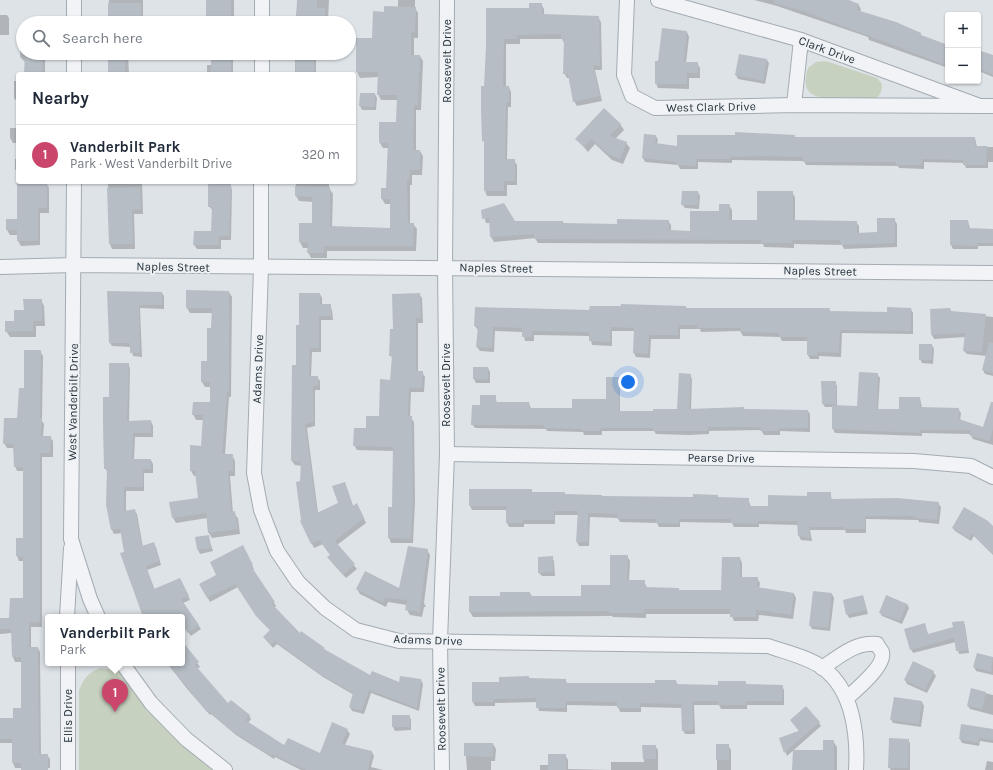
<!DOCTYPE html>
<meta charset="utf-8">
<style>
:root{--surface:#fff;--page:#f6f6f7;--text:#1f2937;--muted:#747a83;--line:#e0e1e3;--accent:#ca466b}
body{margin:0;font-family:Karla,sans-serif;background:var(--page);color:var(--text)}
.controls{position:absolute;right:12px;top:12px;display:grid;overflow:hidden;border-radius:4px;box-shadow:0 1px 3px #0004}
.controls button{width:36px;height:36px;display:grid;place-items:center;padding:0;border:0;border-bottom:1px solid var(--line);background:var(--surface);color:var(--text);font:20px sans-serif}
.you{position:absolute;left:628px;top:382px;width:14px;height:14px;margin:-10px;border:3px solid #fff;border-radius:50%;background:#1a73e8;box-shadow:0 0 0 6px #1a73e833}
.badge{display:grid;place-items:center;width:26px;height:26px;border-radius:50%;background:var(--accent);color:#fff;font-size:13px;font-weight:700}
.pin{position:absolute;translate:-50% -33px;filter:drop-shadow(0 1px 2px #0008)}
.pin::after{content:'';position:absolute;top:21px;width:14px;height:12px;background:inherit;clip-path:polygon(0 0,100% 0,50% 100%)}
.popup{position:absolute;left:45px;top:614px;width:140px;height:52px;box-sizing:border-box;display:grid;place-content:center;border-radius:4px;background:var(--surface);filter:drop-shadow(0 1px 3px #0005);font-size:13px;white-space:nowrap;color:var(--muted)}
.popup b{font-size:15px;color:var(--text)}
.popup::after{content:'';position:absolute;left:50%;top:100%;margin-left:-8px;border:8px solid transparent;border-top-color:var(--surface)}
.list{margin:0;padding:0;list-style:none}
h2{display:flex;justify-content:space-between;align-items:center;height:52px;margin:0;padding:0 16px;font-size:17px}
h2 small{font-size:13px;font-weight:400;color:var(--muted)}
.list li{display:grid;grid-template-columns:26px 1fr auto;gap:12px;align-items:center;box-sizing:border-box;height:60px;padding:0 16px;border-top:1px solid var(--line)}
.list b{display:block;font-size:15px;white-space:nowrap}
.list p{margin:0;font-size:13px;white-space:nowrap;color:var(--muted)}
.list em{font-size:13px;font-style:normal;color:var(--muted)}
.icon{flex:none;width:22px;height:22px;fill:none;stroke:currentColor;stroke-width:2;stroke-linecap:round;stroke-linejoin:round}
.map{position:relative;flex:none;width:993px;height:770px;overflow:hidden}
.search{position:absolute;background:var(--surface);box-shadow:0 1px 3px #0004;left:16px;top:16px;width:340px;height:44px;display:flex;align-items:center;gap:10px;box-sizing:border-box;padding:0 14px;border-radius:22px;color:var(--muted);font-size:15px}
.panel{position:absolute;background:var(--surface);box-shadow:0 1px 3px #0004;left:16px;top:72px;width:340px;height:112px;border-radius:4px}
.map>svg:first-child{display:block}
</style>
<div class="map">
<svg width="993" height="770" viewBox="0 0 993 770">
<rect width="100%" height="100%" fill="#dee3e8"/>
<g fill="#c7d1c0">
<path d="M826,61l51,17 5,6c0,8 -2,12 -8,16 -12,0 -24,0 -35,-1 -23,-1 -40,-3 -31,-31l8,-6z"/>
<path d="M101,668l19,3c29,36 56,70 92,99h-133v-80c5,-12 10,-18 22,-22z"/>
</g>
<g fill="#0003">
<path d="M109,0h34v23h-35z"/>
<path d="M207,0h27v23h-26l-1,-3z"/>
<path d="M298,0h31l-1,20h6l2,3h-41z"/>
<path d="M398,0h17v8l3,5v25h-4v18h6l3,5 -2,49h-5v41h4l3,5 -1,19h-10v10h-2v39h3l4,5 -1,22h-89v7h-16l-3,-6v-4h-5l-3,-6v-18h13v-22l-14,-1 -3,-5v-14h33v6l4,6 -1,33 59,2v-25h-6l-3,-5v-10h5l1,-41h-5l-3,-5 17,-20 1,-23h-17l-3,-6v-17l-18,1 -3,-6v-33h16l12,-26 13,-6z"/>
<path d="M754,0h92l12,4 3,5 -1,3 88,34v22l-79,-28 -1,-3 -91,-31z"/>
<path d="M541,4l3,5v6l54,2 3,5 1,48h-7l7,31 -25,5 -3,-5 -5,-23h-2l-3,-5v-30l-2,-4h-42v5h-14v43h3l2,5v15h-3l-1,53h7l3,5v20h-10v11h-20l-2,-5v-47l-2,-4 4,-94 43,-37z"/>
<path d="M0,15h7l2,3v17h-9z"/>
<path d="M687,32l2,5 -3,26h11l3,5v10h-11v11l-31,-1 -2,-5 3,-21z"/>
<path d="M21,38h2v15h22v21h-20v-12l-5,-5z"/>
<path d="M978,51l15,5v21l-12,-5 -3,5z"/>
<path d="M108,53h20l1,21h-21z"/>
<path d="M212,53h21v21h-26v-9h5z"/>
<rect x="295" y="53" width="21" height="21"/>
<path d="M767,60l2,3 -4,21 -27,-5 -2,-4z"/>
<path d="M14,81h4v22l-4,-5z"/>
<path d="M360,94h15l2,4 -1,12h-14l-2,-4z"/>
<path d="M620,124l4,6 -9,9 11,4 4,5 -7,16 -11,-4 -17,-16 -7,8 -11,-13z"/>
<path d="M10,128h8v15h-5l-3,-5z"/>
<path d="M656,136l2,4 -1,4 21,3 117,-9h180l2,9h16v15h-5v6h-22l-2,-5 -40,-1v7l-25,-1 -1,-2 -92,-1 -2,-4 -72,-1v3l-34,-1v7h-18l-2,-4 -33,-3 -2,-4z"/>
<path d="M15,159h3v23h28l3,6v25h-9v32l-19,1 -3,-5v-6h-8l-3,-5 11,-10v-47l-3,-4z"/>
<path d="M108,182h34l1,32h-9l1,35h-23l-2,-5z"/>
<path d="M210,182h20l2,8 -1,50h-10v9h-24l-3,-4 18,-13 1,-21 -4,-5z"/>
<path d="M698,192l2,4 -1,13 -14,-1 -3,-4z"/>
<path d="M792,192l3,5v24l61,1 3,4v8l19,-1 16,-14 3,5v23l-53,2 -2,-4 -48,-1v4l-30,-1 -1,-3 -225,-1 -3,-5 -41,4 -3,-5 -1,-14h-4l-4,-13 33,12h48l1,2 54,1 50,-4 3,4v6l20,1 38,-27 3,5v11h26z"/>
<path d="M951,221h17l2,8 23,1v16h-15v3h-25l-2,-4z"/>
<path d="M108,292l54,1 2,3v13l-24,-1 2,49 -9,-1 -2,-9 -19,-1 -2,-3z"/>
<path d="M229,292l3,5 -1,100h-2l-4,58h7l3,6v15h-5l3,37 5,5 2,16 -28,4 -3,-5 -2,-15 -31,5 -3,-5 26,-19 -2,-23h-3l-3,-5 11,-24 2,-27h-8l-3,-6 18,-10v-17h-6l-3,-5 6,-20 5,-49h-23l-3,-5z"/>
<path d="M320,294l2,4v7h8l2,5 1,10h-12v32h-9l-1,25h6l3,4v9h-5v36l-8,2 11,85 21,-10 6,-20 8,23 6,2 7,15 -29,22 20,24 -11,9 -15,-17v-6l-8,-11 -9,4 -13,-27 1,-55 -7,-1 -3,-4 8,-135z"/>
<path d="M419,294l3,4 1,25h-5v49h4l3,5 -1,15h-13l-1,25 4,5 1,80 -2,41h-22l-2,-5 4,-30 1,-57 -37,-1 -3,-5 13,-16 13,-12 11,-36 2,-22 -3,-4 4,-25z"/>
<path d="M41,300l3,6 1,20h-9v11h-26l-4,-6 19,-20z"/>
<path d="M686,307l1,2h142l2,3 57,1 23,-4 2,4v21l-71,-1 -1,24 -22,-1v3h-9l-2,-4v-14h-26l-2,-4 -37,-1 -3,-5 -39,1 -1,-3h-20v10h-29l-1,19 -14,-1 -2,-4 1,-22h-23v15l-20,-1 -2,-9 -56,-1v6h-9l-2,-9 -28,-1 -1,21 -14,-1 -3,-4 1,-17 -3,-4 115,-15z"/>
<path d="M950,309l2,3 41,5v59l-8,-2 -2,-4 4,-14 -20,-2 -3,-3 2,-14 -32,2 -2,-4 -1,-25z"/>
<path d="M932,345l2,4 -1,15 -11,-1 -2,-4z"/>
<path d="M40,351l3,5 -1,65 2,3 -1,13h7l3,4v16h-11v170h-11v21h7l2,4 1,103h6l3,4v9h-35l-2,-5v-20h-13v-24h14l8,-10v-47h-7l-2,-5 -1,-24 -12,1v-15h10l14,-20v-38h-5l-2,-5v-17h7v-68h-7l-2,-5 -1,-18h-7l-3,-5 14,-24 7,-30z"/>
<path d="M128,364l2,4 -1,54 22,-1 2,5v11h-18l-1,23h17l2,4v9h-9v18h-18v21l8,-2 3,4 6,33 10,-4 3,4 5,18 -14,5 8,20 27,-7 8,17 -7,3 18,26 -10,7 -9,-12v-7h-38l-19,-65 -3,-19 -8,1 -2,-4 -5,-25 1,-32 -3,-5 5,-70z"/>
<path d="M488,368l2,4v11h-14l-2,-4z"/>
<path d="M877,374l3,4 -2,32h22l20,-12 2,10 36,1 3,4 -1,8 23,8 10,-9v25l-20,-6 -3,-5 -48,-1v3l-87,-3 -2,-4v-22h-8l-2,-3 12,-22 2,4v20l21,1z"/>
<path d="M690,375l2,4 -1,31 53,-2 1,2 63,1 2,3v18l-30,-1v4h-16l-3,-5 -52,1v3l-20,1 -33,-1 -2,-3h-52v4h-18l-1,-3 -36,-1 -1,-2 -71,-1 -3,-4 9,-18 14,-10 2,7h32l2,6h42l34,-9 11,-22 2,3v31h34l24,-2z"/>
<path d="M531,490l2,3 69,4 146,2 3,8h18l61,-14 2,7 106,3 3,4 -2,17 -20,-2 -1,-2 -52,-1v14h-20l-1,-3h-35l2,11 -11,-1 -2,-4 -1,-11 -39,-1v3h-25l-2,-4 -52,-1v5h-21l-2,-4 -37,-1 -2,-4 -28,-1 -1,29h-10l-2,-4 1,-27h-23v9h-31v3h-15l-2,-4v-13h-35l-2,-4z"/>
<path d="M993,527v28l-19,-19 -3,5 -16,-10 -2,-3z"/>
<path d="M208,536l5,15 -13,3 -2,-4z"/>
<path d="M242,547l12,22 -2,1 24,36 -2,2 26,26 1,-2 25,19 45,25 29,7 21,-3 2,4 -4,27 -48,-18 -7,21 -12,-3 -2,-4 4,-12 -31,-18 -46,-33 -4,4 -6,-7 -3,-4 7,-6 -11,-11 -22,-33 -28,15 -10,-18 18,-9z"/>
<path d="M427,550l3,5 -6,48 2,4h-2l-2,10 -12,-2 -3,-5v-5l-19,-3 -2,5 -26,-13 -3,-5 42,1z"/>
<path d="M627,556l3,5 -1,20h15l3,7 32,3h43l18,-33 2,5v15h15l3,5 -1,6 35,5 2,4 -3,21 -34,-4 -1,6h-24l-3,-7h-85v4l-33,-1 -1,-1 -139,1 -3,-5 31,-15 29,-4 2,4h50l29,-11z"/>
<path d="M552,557l2,4 1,15h-13l-3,-3z"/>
<path d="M832,594l2,4 -4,33 -18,-2 -2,-4z"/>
<path d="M863,597l5,17 -19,4 -2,-4z"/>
<path d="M907,604l2,4 -7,16 -20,-8 -2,-4z"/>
<path d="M963,622l2,3 4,28 -10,1 -3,-12 -43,11 -2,-4 14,-24 3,10 26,-7z"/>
<path d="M184,644l16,23 -3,2 31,36 21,10 2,4 -3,4 37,24 35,8 27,-25 3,4 -5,11 27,7 2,4 -3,11 12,3h-82l-26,-13 -1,2 -38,-24 -25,-21 -1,1 -22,-25 -21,-27h15v-18z"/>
<path d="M977,654l16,4v17l-17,-4 -2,-4z"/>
<path d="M933,672l3,4 -9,17 -20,-9 -2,-4z"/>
<path d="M529,679l36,1 3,4h88l20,-3 2,4 41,1 26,-4 2,3 35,1 2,4v15h-37v4h-26l-2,-4h-25l1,29h-10l-2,-4 -1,-22 -41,-1v5h-21l-2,-6 -51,-1v7l-28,-1 -2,-9 -42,1v3h-20l-2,-4 27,-19z"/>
<path d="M972,690l21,5v20l-23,-6 -2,-3z"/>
<path d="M895,698l27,4 2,4 -3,21 -28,-4 -2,-4z"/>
<path d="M409,716l2,3v11l-16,1 -2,-4z"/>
<path d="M793,722l26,1 2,3 -34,30 -7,-18 19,-7z"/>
<path d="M993,730v13l-13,-2 -1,5 -17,-3 -2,-4z"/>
<path d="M908,740l2,3v27h-19l-2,-3z"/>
<path d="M833,741l4,6v23h-44l31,-19z"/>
<path d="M465,744h28l3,5 -1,12h-4v9h-24z"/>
<path d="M717,745h11l3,5v20h-14z"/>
<path d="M643,746h12l3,4v20h-118v-5h9l16,-10 3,5v9l43,1v-8h33z"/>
<path d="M987,761l6,1v8h-8z"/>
</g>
<g fill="#b6bdc4">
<rect x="206" y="0" width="25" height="20"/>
<path d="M297,0h20v8h8v15h-29z"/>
<path d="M774,0h75l10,4 -2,6 39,12 25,11v2l27,10v21l-145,-55 -29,-8z"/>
<rect x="108" y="3" width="33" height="20"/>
<path d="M529,3h13v11l57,2 1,50 -7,-1 7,31 -27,6 -5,-28h-5l1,-35h-3v-5l-44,1v4h-13l-1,47h6v17h-3l-1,56h10v22h-11v10h-20v-50h-2l-1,-30v-25h3l2,-40v-38h43z"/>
<path d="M384,6l32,1 -1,25h-4v23h9v17h-1l-1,33h-4l-1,45h7v20h-10l-1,10h-2l1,43h6l-1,23h-89v7h-17l1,-10 -9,-1v-19h13v-26l-17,-1v-10l35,1v39l60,2v-29h-9v-11h5l2,-45h-9v-21h17l1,-27h-20l1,-23h-22v-34h16l1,-27 11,1z"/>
<path d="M662,28l25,3 -3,31h14v11h-11v11h-32v-23h3z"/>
<path d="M978,50l15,5v20l-15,-7z"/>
<path d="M25,53h18l-1,21h-18z"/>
<rect x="108" y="53" width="17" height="21"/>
<rect x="211" y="53" width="20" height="21"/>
<path d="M295,53h19v21h-18z"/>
<path d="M739,54l28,5 -4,22 -28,-6z"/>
<path d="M360,93h15v14l-16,-1z"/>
<path d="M604,108l17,16 -11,12 17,6 -7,17 -12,-5 -17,-15 -7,8 -9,-8z"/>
<path d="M735,132l60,3v2h180v9h12l-1,19h-23v-5l-41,-1v6h-26v-3h-93v-5l-42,-1 -31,1v2h-34v7l-20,-1v-3l-34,-4 2,-24 12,1 -1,8 22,3v-11h58z"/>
<path d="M17,182h30v26h-9v33h-21v-11h-11v-11h11z"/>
<path d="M208,184l23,1 -2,51h-10v9h-26l1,-14h17l1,-24h-4z"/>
<path d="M140,187l1,22 -9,1 1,34h-24l-2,-56z"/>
<path d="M682,191h16v14h-17z"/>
<path d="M757,191h36v29l64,1v12l20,-1v-14h18v25l-54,2 -1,-5h-48v3h-31v-3l-227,-1v-5l-44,3 -1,-19 -7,1 -1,-9 23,-7 11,18h48v2l54,1v-5l52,1v10l21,1v-20h29v-7h11l-1,16h28z"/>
<path d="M950,220h18v8l25,1v14h-16v3l-27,-1z"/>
<path d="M186,290l43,1v101h-2l-5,62h11v17h-5l3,41 4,-1 3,18 -30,4 -2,-20 -34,5 -3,-16 29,-4 -3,-27h-5v-26l11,1 2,-31h-11l1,-13h17v-20h-9v-21h6v-33h4l1,-20h-26z"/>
<path d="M107,291l55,1v13h-23l1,48h-10v-10h-21z"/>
<path d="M299,293h21v11h11v12h-12v32h-9l-1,28h9v10h-5l1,36 -9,2 12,89 21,-10 -6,-17 13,-4 8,24 4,-3 7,15 -29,23 20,23 -12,11 -16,-18 3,-2 -11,-15 -8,4 -11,-23 1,-1 -5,-38 4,-1 1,-19 -10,-1 1,-96h4v-40h3z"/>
<path d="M420,293l1,25h-5v53h7l-1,17h-13l-1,28h4l1,80 -2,43 -23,-1v-31h4l1,-60 -40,-1 1,-18h12v-12h13l1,-37 10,1 2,-24h-3l1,-27h3l-1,-35z"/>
<path d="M23,299h19v22h-9v10l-28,1v-11h9v-11h10z"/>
<path d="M621,304l65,2v2h144l-1,3 58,1v-5l24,1v23l-71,-1 -1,23 -22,-1v4l-10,-1v-18h-28v-4l-39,-1v-4h-42v-3h-20v10h-29l-1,19 -15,-1 1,-25 -23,-1 -1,15 -21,-1v-9l-57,-1v6h-10v-9l-29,-1 -1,21 -16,-1 2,-21h-4l1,-19 114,3 1,-4h31z"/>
<path d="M950,308l1,3 35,3 -4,38 -19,-1 2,-18 -34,2 -1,-26z"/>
<path d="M989,342l4,1v30l-11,-3z"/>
<rect x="919" y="344" width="13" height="16"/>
<path d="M24,350h17l-1,68h2l-1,18h10l-1,17h-10v169h-11v25h9l1,107h9v16h-27v-7h-9v-24h-12v-21h13v-10h8v-51h-9l-1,-28h-11v-11h9l1,-20h13v-41l-7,-1v-18h7v-71h-9l-1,-23h-10l1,-26h13l2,-30h5z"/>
<path d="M109,363h20l-2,58 24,-1v13h-18l-1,26h19v10h-8v18h-19v24l11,-2 7,37 12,-4 6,19 -14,5 8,23 26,-11 9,18 -8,3 18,26 -11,8 -6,-8v-8h-39l-23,-64 4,-1 -4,-23 -9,1 -5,-25 1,-36h-3l-1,-44v-28h6z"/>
<path d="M473,367h15v13l-15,-1z"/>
<path d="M859,372l19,1 -1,36h22v-12h21v10l39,1v11l24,8 8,-25h2v27l-4,12 -20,-6 2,-5h-51v3l-88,-4v-24l25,1z"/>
<path d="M679,373l12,1 -2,35 55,-2v2l64,1v18h-29v3h-19v-4h-52v4h-55v-3h-53v3h-19v-2l-37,-1v-3h-73l1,-20h8v-10h16v7h33v6h43v-9h34v-22h13v34h34v-2h24z"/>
<path d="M821,381h15v23h-14z"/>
<path d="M469,489h63v3h33v2l37,1v1l91,1v-3l25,1v2l31,1v8h19v-11l39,1v-4h24v7l66,-1 42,4 -2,18 -22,-2 1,-2h-51v13h-22v-2h-34l1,11 -12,-2 -1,-15h-39l-1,3 -27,-1 1,-4h-52v5l-23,-1v-4h-39v-5l-29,-1v29h-12l2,-31h-24v9h-31v3h-17v-17h-37z"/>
<path d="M964,507l24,14 5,5v28l-22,-21 -2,5 -17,-10z"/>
<path d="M209,535l2,13 -14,2 -2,-13z"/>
<path d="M243,545l10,20 -2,1 24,36 -3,2 28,29 1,-2 24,17 -1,1 46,26 2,-4 27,11 1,-6 21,3 -4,29 -48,-18 -7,21 -13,-4 4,-14 -33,-19 -45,-33 -4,4 -8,-8 7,-7 -14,-14 -21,-32 -28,14 -8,-14 17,-9 -6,-13z"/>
<path d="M408,546l20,3 -7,51 3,1 -3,1 -1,10 -15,-2 2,-10 -22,-2 -2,5 -27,-14 9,-18 34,17z"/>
<path d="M610,555h18l-1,25h18v7l34,1v2h42l1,-33h18v20h18l-1,10 37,6 -3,22 -35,-5v7h-26v-8h-86v4h-35v-2l-140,1v-16h31v-4h30v4h51v-11h29z"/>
<path d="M553,556v16l-15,1v-16z"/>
<path d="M813,591l19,2 -4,35 -19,-2z"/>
<path d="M863,595l4,15 -21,5 -3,-15z"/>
<path d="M886,595l21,9 -7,17 -21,-8z"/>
<path d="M964,621l4,29 -12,1 -2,-13 -44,12 -6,-21 21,-6 3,11 25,-7 -1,-5z"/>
<path d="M182,641l17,21 -4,3 33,38 3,-3 19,15 -5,5 39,25 4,-7 32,15 12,-31 16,7 -6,15 30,7 -4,19h-62l-34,-16 -1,2 -39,-25 -24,-20 -1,1 -40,-49h15z"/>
<path d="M977,653l16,4 -2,15 -18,-5z"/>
<path d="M913,661l21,10 -9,19 -21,-10z"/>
<path d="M529,676v2l37,1v4h89v-3h21v4l42,1v-4h28v3l37,1 -1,16h-36v4h-28v-4h-26l1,29 -11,1 -1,-27 -41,-1v5h-23v-6l-51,-1 -1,7h-29v-10l-43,1v3h-21v-20h27v-5z"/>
<path d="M971,688l15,4 -4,17 -15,-3z"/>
<path d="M894,697l28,4 -3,23 -29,-4z"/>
<path d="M806,706l14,16 -36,31 -5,-15 20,-7 -9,-11z"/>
<rect x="392" y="715" width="18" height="12"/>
<path d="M961,724l32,5v11l-14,-2 -1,5 -19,-4z"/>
<path d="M889,738l20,1 -1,29h-20z"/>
<path d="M823,740h11v30h-42l1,-20h30z"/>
<path d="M464,743h29v14l-29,-1z"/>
<rect x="716" y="744" width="13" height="16"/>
<path d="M642,745h14v14h-13z"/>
<rect x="548" y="754" width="18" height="16"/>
</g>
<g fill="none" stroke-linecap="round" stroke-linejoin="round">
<g stroke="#a4abb2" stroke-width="16">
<g id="street">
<path d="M74,0v23"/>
<path d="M627,0l-3,75 8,21 23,12 139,-3 186,1"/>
<path d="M658,0l143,40 179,66h13"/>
<path d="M262,23v-23"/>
<path d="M74,53v21"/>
<path d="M262,74v-21"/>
<path d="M794,105l7,-65"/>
<path d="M74,182l-3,357 19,60 8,18"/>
<path d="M261,182v86l-7,205 7,37 16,41 21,31 27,26 31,22 43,11 369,5c17,6 40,11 55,22 30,22 35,67 33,102"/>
<path d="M0,267l74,-2 919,8"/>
<path d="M447,454l467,7 57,5 22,11"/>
<path d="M67,617l4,-69"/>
<path d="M68,663v107"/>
<path d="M122,663l29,40 35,36 39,31"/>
<path d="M822,668c18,-12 33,-26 55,-24 1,3 4,6 5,8 4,13 -26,38 -35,46"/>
<path d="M442,770l-2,-129 7,-187 -2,-187 2,-267"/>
</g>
</g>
<use href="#street" stroke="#f1f3f6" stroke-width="14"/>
</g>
<g text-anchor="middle" stroke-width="4" stroke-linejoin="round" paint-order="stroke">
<g font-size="12" fill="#28333e" stroke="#eef2f5">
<text transform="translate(827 50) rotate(20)" y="4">Clark Drive</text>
<text transform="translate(447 61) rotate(-90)" y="4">Roosevelt Drive</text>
<text transform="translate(711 107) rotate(-1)" y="4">West Clark Drive</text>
<text transform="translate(173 267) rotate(1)" y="4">Naples Street</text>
<text transform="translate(496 268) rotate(1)" y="4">Naples Street</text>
<text transform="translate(820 271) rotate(1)" y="4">Naples Street</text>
<text transform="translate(258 369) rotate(-88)" y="4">Adams Drive</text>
<text transform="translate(446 385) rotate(-90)" y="4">Roosevelt Drive</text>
<text transform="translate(73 402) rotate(-89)" y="4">West Vanderbilt Drive</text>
<text transform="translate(721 458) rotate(1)" y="4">Pearse Drive</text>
<text transform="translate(428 640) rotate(2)" y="4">Adams Drive</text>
<text transform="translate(441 709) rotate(-91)" y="4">Roosevelt Drive</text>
<text transform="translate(68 716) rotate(-90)" y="4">Ellis Drive</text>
</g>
</g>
</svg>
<div class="controls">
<button>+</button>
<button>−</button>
</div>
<div class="you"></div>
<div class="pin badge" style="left:115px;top:712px">1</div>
<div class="popup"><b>Vanderbilt Park</b>Park</div>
<div class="search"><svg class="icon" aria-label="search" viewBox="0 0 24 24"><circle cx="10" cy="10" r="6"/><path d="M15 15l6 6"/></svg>Search here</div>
<section class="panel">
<h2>Nearby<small></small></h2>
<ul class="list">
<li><span class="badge">1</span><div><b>Vanderbilt Park</b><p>Park · West Vanderbilt Drive</p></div><em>320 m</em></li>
</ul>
</section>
</div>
